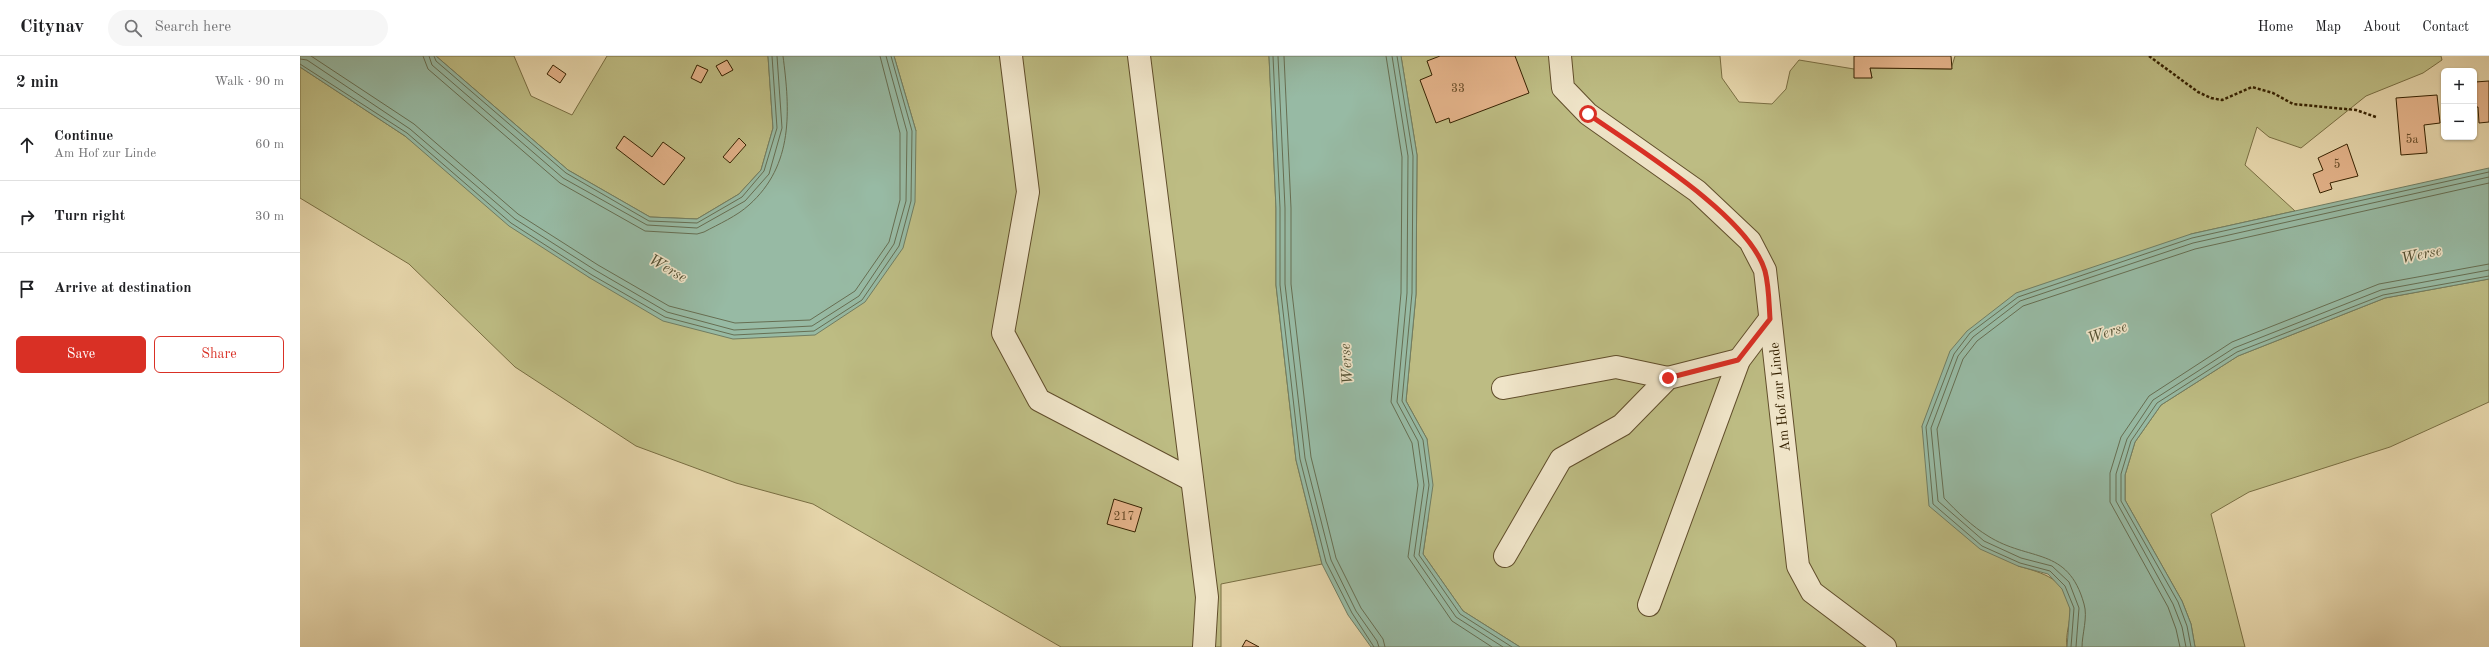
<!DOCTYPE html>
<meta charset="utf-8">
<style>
:root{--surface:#fff;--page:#f6f6f6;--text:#202124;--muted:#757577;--line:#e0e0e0;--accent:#d93025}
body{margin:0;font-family:"Old Standard TT",serif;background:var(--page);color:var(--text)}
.controls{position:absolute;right:12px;top:12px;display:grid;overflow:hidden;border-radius:6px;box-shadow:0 1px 3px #0004}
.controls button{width:36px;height:36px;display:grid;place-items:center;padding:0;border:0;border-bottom:1px solid var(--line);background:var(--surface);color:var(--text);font:20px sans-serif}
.stop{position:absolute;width:12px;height:12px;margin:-9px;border:3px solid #d93025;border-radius:50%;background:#fff}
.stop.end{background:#d93025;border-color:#fff;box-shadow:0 1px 4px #0008}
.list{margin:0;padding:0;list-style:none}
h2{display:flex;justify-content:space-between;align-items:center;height:52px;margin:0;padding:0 16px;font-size:17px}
h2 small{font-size:13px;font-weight:400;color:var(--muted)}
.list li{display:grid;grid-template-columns:26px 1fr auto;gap:12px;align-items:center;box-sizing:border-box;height:72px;padding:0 16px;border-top:1px solid var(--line)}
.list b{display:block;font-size:15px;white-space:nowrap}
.list p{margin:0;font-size:13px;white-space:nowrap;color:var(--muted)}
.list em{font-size:13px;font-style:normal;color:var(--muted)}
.actions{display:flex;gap:8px;padding:12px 16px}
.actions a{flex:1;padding:9px 0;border:1px solid var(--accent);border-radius:6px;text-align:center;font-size:14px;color:var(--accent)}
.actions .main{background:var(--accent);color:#fff}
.icon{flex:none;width:22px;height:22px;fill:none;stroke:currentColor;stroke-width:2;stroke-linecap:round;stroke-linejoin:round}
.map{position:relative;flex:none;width:2189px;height:591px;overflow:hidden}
header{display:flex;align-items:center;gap:24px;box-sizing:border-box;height:56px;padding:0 20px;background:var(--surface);border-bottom:1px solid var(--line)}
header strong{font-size:19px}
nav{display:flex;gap:22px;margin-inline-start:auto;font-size:14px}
.search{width:280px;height:36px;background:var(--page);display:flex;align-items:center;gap:10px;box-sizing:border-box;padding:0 14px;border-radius:22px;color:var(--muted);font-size:15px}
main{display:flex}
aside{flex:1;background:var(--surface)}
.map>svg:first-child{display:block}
</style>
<header>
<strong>Citynav</strong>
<div class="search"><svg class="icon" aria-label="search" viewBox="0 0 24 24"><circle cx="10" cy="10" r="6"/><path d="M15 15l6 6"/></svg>Search here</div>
<nav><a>Home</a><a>Map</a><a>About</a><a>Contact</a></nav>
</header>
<main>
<aside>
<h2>2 min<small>Walk · 90 m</small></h2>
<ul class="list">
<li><svg class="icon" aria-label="ahead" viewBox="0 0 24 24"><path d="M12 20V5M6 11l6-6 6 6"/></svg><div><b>Continue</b><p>Am Hof zur Linde</p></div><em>60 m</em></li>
<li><svg class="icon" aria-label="right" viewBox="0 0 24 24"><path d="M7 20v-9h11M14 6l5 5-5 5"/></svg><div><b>Turn right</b></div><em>30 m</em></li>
<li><svg class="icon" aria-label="arrive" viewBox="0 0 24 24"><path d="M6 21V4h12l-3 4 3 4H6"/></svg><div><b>Arrive at destination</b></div></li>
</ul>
<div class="actions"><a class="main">Save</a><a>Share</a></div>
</aside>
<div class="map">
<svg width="2189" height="591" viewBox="0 0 2189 591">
<rect width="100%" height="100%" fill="#e6d6ab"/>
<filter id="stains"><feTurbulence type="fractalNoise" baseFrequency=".005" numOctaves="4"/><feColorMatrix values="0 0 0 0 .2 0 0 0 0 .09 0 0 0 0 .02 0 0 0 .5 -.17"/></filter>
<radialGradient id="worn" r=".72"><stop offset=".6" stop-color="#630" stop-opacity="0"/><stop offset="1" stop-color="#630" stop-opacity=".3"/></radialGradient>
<g fill="#bdbc83" stroke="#796e42">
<path d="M136,0h78l17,40 41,19 35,-59h161l5,72 -12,42 -22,24 -42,25 -47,-2 -82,-47z"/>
<path d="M594,0h375l7,152v77l20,175 26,104 -101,20v63h-160l-248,-143 -77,-21 -100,-37 -121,-79 -106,-103 -109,-66v-131l105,69 185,142 326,-147z"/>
<path d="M1101,0h319l2,22 17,24 33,2 14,-15 4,-18 9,-11 55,9 18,9 -2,-10 81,1 4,-13h486l1,4 -19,13 -57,23 -65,52 -32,-11 -12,-10 -12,38 50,46 -104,23 -255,157 -14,36 96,139c25,7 49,13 52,43 1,13 -5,25 -3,38h-547l-57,-36 -40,-57 5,-34 -1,-81 -21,-38 10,-107 1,-139z"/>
<path d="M2189,223v123l-99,45 -141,45 -38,22 34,133h-50l-4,-23 -9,-23 -57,-101v-25l10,-33 26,-37 77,-49 147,-58z"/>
</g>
<g fill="#97baa4" stroke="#707d62">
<path d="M0,0h136l132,114 82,47 47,2 42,-25 22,-24 12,-42 -5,-72h126l22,75 -1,71 -12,46 -38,54 -50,33 -82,4 -70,-18 -73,-43 -81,-52 -104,-90 -105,-69z"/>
<path d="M969,0h132l16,99 -1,139 -10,107 21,38 6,46 -10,69 40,57 57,36h-149l-23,-32 -26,-51 -26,-104 -20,-175v-77z"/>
<path d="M2189,112v111l-104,19 -147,58 -77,49 -26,37 -10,33v25l57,101 9,23 4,23h-128l3,-38 -8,-20 -14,-15 -30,-8 -38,-17 -51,-43 -7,-80 28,-75 17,-20 49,-38 175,-59z"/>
</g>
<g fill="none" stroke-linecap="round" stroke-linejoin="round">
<g stroke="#666e52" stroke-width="1">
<path d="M11,0l103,68 104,90 80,51 71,41 66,17 75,-3 45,-29 34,-49 11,-42v-67l-20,-77"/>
<path d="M123,0l5,13 132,114 85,48 52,3 7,-2c15,-8 33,-16 45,-27 45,-40 41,-95 34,-149"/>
<path d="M129,0l3,9 131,113 84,47 50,3 48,-27 24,-27 13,-46 -5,-72"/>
<path d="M134,0l2,5 130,112 83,48 48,2 45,-26 22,-26 13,-43 -5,-72"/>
<path d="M973,0l7,152v77l20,174 26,103 26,51 22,34"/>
<path d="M978,0l7,152v76l20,174 26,102 25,51 21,30 2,6"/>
<path d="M984,0l7,152v76l20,173 25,101 25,50 22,31 2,8"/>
<path d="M1086,0l16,101 -1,136 -10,109 21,41 6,42 -10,72 44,64 40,26"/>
<path d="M1092,0l16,100 -1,137 -10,109 21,39 6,44 -10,71 42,61 47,30"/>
<path d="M1097,0l16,100 -1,137 -10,108 21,39 6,45 -10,70 41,59 52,33"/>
<path d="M0,3l7,1 103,69 105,90 80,51 72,42 67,18 78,-4 47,-30 35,-52 12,-43 1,-69 -21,-76"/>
<path d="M0,8l107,69 104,90 81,52 73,42 69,18 80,-4 48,-31 37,-54 12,-45 1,-70 -21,-75"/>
<path d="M1771,591l3,-39 -9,-22 -15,-15 -30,-8 -38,-17 -49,-42 -7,-77 28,-73 16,-21 48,-36 174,-59 297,-66"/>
<path d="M1776,591l3,-39 -10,-26 -17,-16 -31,-8 -37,-17 -46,-40 -7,-73 27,-72 15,-19 47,-36 173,-58 296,-66"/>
<path d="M1782,591c0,-13 6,-30 2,-43 -16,-58 -55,-42 -96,-68 -15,-9 -32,-25 -44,-38l-7,-69 26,-70 14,-18 46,-35 172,-57 294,-66"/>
<path d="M1880,591l-4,-18 -8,-22 -58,-105v-29l11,-36 28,-41 83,-54 147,-58 110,-20"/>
<path d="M1886,591l-4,-20 -9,-23 -57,-103v-27l11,-35 26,-39 81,-52 147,-58 108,-20"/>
<path d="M1891,591l-4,-21 -9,-24 -57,-101v-27l10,-33 26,-38 80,-51 146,-57 106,-19"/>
</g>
</g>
<g fill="#e4b38a" stroke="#352100">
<path d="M1140,0h75l14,37 -79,30 -1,-5 -13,5 -16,-43 12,-5 -5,-14z"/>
<path d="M1554,0h97l1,13 -82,-1 2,10h-18z"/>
<path d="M427,4l6,10 -11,6 -6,-10z"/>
<path d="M253,9l13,9 -6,9 -13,-9z"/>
<path d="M397,9l11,5 -7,13 -10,-5z"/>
<path d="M2189,25v41l-10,1 -1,-16h-4l1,-25z"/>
<path d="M2137,39l3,28 -16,2 3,28 -26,2 -5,-57z"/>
<path d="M324,80l28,21 11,-15 22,16 -21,27 -48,-37z"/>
<path d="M439,82l7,7 -16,18 -7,-6z"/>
<path d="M2047,88l11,32 -28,7 2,6 -12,4 -7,-19 10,-4 -5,-12z"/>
<path d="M814,443l28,9 -7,24 -28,-8z"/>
<path d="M946,584l13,7h-17z"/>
</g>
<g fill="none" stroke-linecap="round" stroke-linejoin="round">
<g stroke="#614e2b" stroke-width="24">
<g id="minor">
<path d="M711,0l17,136 -25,141 36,67 153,80"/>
<path d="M839,0l68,541 -3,50"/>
<path d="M1260,0l3,32 25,26 109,77 53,50 15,29 33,296 14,26 73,55"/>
<path d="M1203,332l113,-21 52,11"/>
<path d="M1205,500l56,-97 61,-34 46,-47 71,-18"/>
<path d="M1349,549l90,-245 31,-41"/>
</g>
</g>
<path stroke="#352100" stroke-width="2.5" stroke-dasharray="3 2" stroke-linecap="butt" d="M1849,0l49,36 13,6 11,2 30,-13 21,6 20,11 63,6 20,7"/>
<use href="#minor" stroke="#efe4c8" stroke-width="22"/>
</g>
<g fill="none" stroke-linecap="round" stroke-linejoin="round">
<path stroke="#d93025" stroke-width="5" d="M1288,58c47,33 161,102 177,157 4,15 4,33 5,48l-32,41 -70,18"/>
</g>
<g text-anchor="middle" stroke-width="3.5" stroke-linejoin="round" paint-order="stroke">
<g font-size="12" fill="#614622">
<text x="1158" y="36">33</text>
<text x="2112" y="87">5a</text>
<text x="2037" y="112">5</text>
<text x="824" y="464">217</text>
</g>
<g font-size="14" fill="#352100" stroke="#efe4c8">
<text transform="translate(1479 341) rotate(-96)" y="5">Am Hof zur Linde</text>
</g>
<g font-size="15" font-style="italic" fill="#524f31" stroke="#efe4c8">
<text transform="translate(2121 198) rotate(-12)" y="5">Werse</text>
<text transform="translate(368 212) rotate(30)" y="5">Werse</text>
<text transform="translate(1807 276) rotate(-18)" y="5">Werse</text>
<text transform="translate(1046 308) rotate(-94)" y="5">Werse</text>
</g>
</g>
<rect width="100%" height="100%" filter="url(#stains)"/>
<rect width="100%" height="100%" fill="url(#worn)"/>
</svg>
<div class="controls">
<button>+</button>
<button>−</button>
</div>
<div class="stop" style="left:1288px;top:58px"></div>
<div class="stop end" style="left:1368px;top:322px"></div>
</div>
</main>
